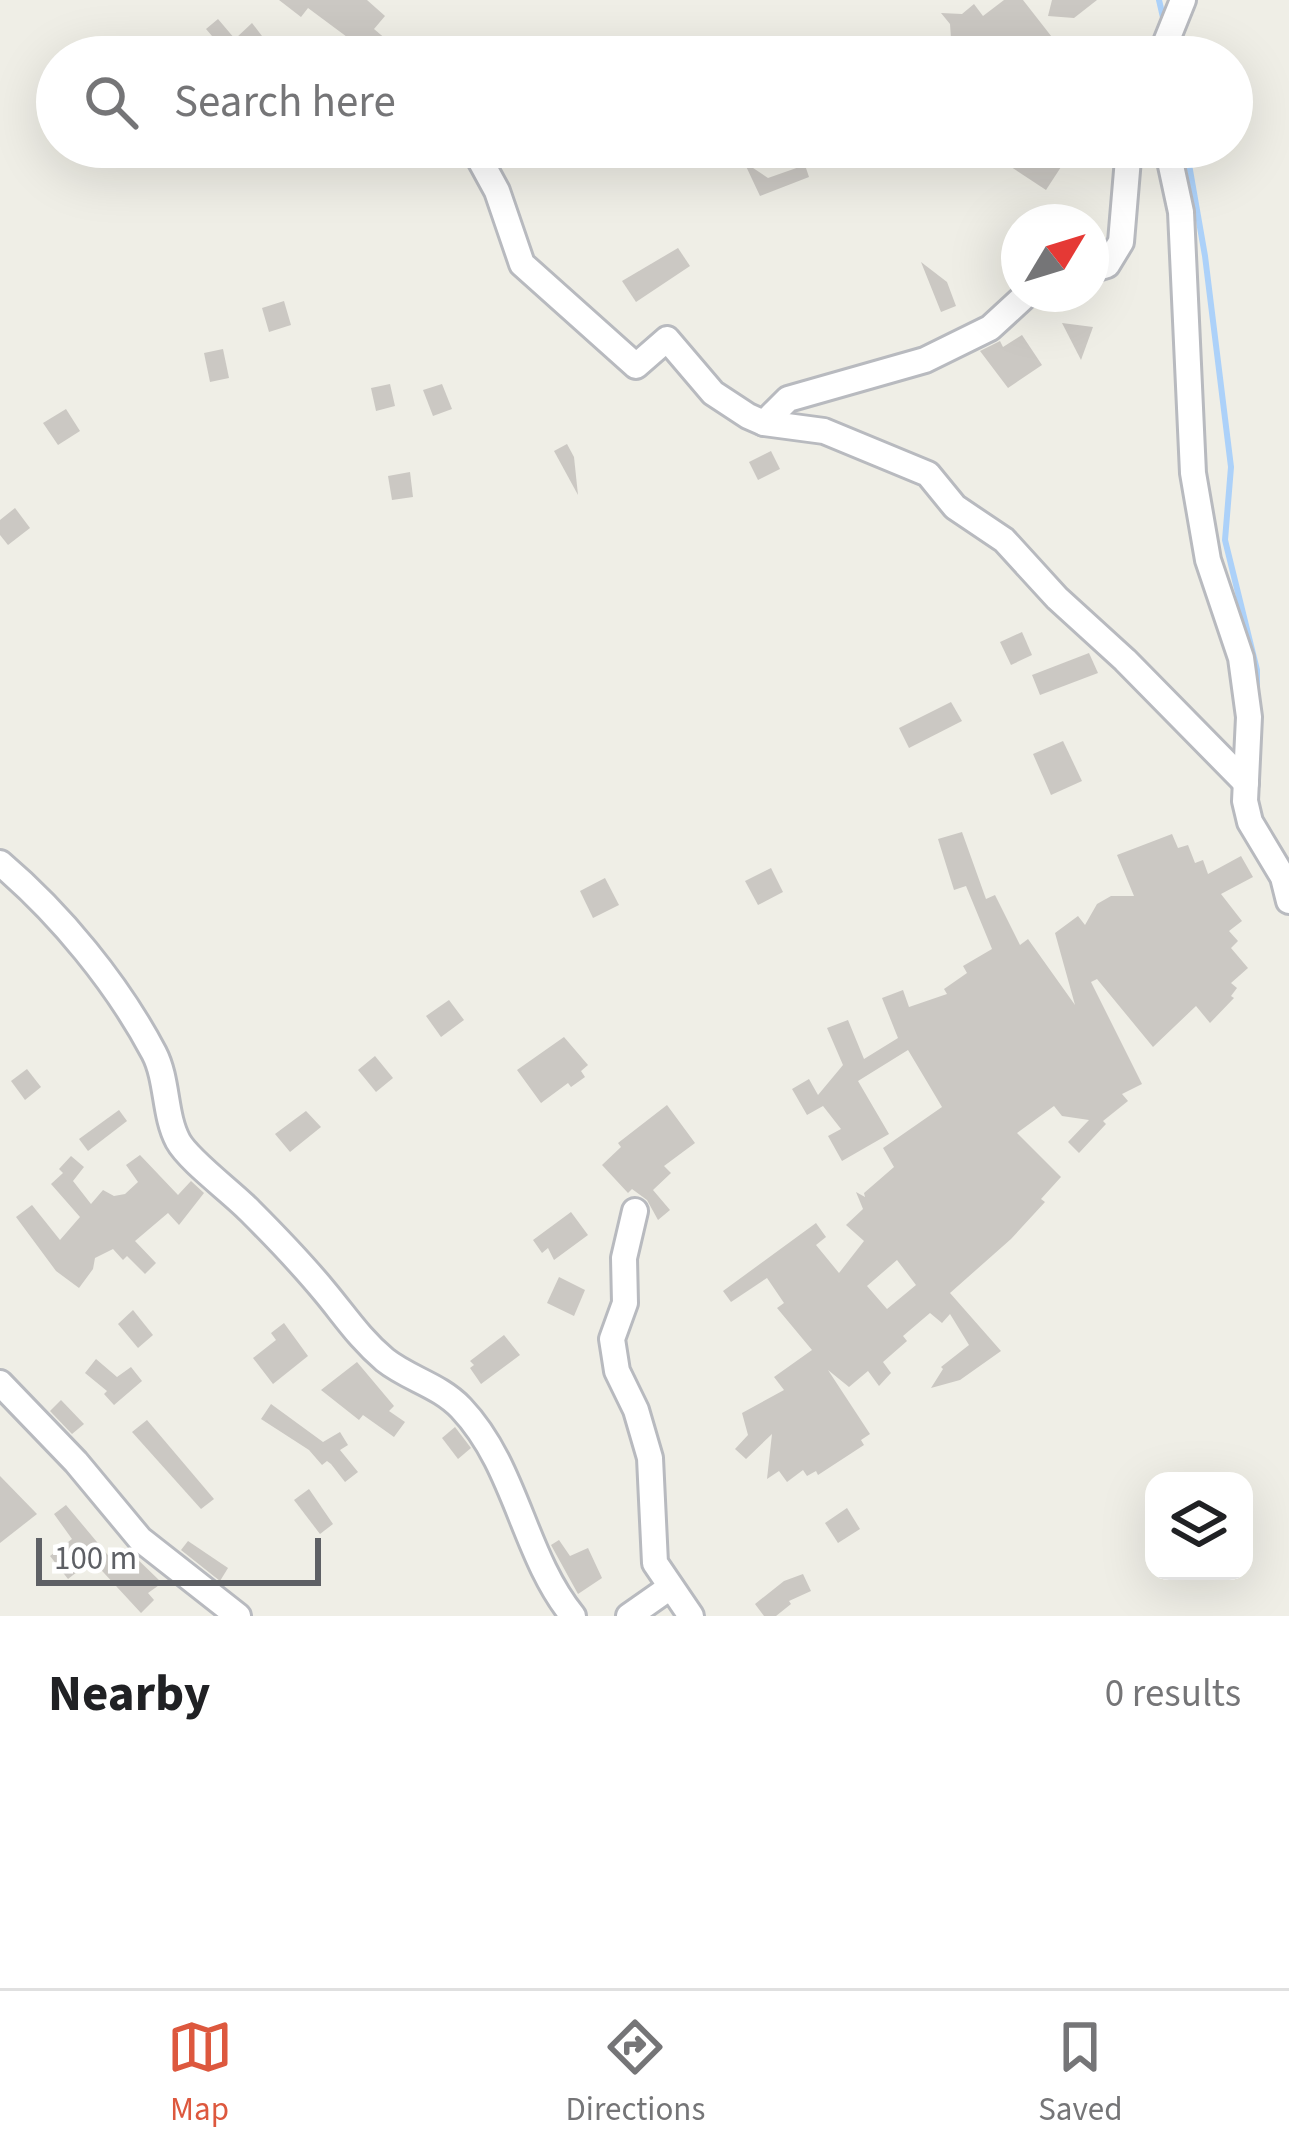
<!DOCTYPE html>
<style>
:root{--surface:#fff;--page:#f2f2f2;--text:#202124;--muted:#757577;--line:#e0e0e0;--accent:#dd583e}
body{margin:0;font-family:"Source Sans 3",sans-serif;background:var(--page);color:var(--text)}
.controls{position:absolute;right:36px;bottom:36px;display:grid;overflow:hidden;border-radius:24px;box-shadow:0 12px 48px #0002}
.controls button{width:108px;height:108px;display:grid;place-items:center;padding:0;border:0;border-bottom:3px solid var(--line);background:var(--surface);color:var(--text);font:60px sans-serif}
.compass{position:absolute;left:1001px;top:204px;width:108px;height:108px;border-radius:50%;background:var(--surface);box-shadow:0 12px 48px #0002;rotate:52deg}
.scale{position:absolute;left:36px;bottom:30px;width:285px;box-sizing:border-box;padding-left:12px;border:6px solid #5e6065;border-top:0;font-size:33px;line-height:42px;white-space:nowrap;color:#5e6065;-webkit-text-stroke:9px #fff;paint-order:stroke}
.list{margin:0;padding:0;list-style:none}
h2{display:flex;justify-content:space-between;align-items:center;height:156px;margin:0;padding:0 48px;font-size:51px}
h2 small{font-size:39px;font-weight:400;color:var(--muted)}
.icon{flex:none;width:66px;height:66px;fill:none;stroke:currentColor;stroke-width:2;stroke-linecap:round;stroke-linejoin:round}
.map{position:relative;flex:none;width:1289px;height:1616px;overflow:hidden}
.search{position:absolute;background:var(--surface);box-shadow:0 12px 48px #0002;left:36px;right:36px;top:36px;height:132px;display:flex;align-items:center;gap:30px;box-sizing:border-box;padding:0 42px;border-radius:66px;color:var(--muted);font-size:45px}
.sheet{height:372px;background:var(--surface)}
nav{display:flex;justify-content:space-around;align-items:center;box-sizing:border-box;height:168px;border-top:3px solid var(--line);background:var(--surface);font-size:33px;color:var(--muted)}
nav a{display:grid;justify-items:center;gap:6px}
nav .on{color:var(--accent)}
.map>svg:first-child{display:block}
</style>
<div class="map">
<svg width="1289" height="1616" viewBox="0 0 1289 1616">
<rect width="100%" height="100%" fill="#efeee6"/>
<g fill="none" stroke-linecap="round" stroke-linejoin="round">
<g stroke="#acd1f9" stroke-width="6">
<path d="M1159,0l6,26"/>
<path d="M1186,147l19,109 26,211 -6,73 32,130v18"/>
</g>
</g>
<g fill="#cbc8c3" fill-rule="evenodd">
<path d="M279,0h88l18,16 -11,13 33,28h-33l-66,-49 -7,9z"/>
<path d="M1004,0h19l32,41 -8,3 -4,13 -13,-7 -9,7h-57l2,-16 -15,-3 -1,-14 -9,-11 21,1 12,-10 9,12z"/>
<path d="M1052,0h45l-23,18 -26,-2z"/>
<path d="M218,19l17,20 17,-16 26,34h-48l-24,-28z"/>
<path d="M1018,147h56l-28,43 -53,-35h22z"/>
<path d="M744,162l24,16 37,-13 4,12 -49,19z"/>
<path d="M678,248l12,18 -54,36 -14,-21z"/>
<path d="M921,262l26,20 9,24 -15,6z"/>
<path d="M284,301l7,24 -22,7 -7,-24z"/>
<path d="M1062,323l31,4 -12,33z"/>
<path d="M1022,335l20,30 -34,23 -28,-37 20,-10 3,6z"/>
<path d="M223,349l6,29 -19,4 -6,-29z"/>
<path d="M390,384l5,22 -19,5 -5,-23z"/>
<path d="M442,384l10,25 -19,7 -10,-26z"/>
<path d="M66,409l14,22 -22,14 -15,-22z"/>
<path d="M567,444l7,13 4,38 -24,-44z"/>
<path d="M771,451l9,18 -22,11 -9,-18z"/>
<path d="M410,472l3,25 -21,3 -4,-24z"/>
<path d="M15,508l15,20 -22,17 -8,-10v-15z"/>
<path d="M1022,632l10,23 -21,10 -11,-23z"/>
<path d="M1089,653l9,20 -58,22 -8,-20z"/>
<path d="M951,702l11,19 -53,27 -10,-20z"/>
<path d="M1063,741l19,40 -31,14 -18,-41z"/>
<path d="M962,832l24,67 9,-4 25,50 8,-6 47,66 -20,-72 23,-17 7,9 12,-21 14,-8h23l-17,-41 55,-21 6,14 10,-3 7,18 8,-3 5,14 33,-18 12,21 -32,17 21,27 -13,10 9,10 -7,7 17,20 -17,15 6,5 -6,8 3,2 -24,25 -14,-17 -43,41 -56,-68 -6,3 51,102 -20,10 6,7 -25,20 3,3 -27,29 -11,-11 21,-22 -27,-4 -8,-10 -37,27 44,44 -20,22 4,3 -34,37 -61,54 51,58 -41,29 -29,8 12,-19 -2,-2 28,-22 -19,-31 -8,9 -12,-10 -27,23 4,5 -24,21 8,11 -12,13 -11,-15 -19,16 -21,-17 42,64 -9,6 3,5 -46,30 -2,-4 -9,5 -4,-6 -16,12 -8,-11 -12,8 5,-45 -26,25 -11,-10 13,-14 -6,-22 42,-23 -10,-13 38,-27 -35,-42 7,-5 -17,-25 -36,24 -8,-11 93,-68 10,14 -10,8 23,28 25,-32 -18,-16 17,-16 -7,-17 9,5 -1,-4 30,-26 -11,-19 59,-41 -34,-57 -50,31 31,53 -47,27 -14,-25 13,-7 -18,-23 -16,9 -15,-26 17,-10 9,16 25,-30 -16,-37 21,-8 16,39 34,-21 -16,-40 21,-8 6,17 38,-13 -3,-5 23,-16 -4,-7 29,-17 -26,-63 -12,4 -16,-51zM897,1260l19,25 -29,24 -20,-23z"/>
<path d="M771,868l12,24 -25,13 -13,-24z"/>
<path d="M605,878l14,27 -26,13 -13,-27z"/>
<path d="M449,1000l15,20 -23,17 -15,-21z"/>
<path d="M564,1037l24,28 -7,6 4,6 -14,10 -3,-4 -27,20 -24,-33z"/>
<path d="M375,1056l18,22 -17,14 -18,-22z"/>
<path d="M27,1069l14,18 -16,13 -14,-19z"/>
<path d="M667,1105l28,38 -31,23 7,7 -18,17 17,20 -12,10 -11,-20 -15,-11 -4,4 -26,-28 19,-18 -3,-4z"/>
<path d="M119,1110l8,11 -39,30 -9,-12z"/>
<path d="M306,1111l15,16 -31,25 -15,-18z"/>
<path d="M140,1155l38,40 13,-14 13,12 -25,32 -11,-12 -33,28 21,22 -11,11 -18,-18 -4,4 -10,-11 -18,9 -2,11 -14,19 -23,-17 -40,-54 16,-12 28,35 20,-23 -29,-33 12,-11 -4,-4 12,-13 13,11 -11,14 18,23 12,-14 11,6 11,-2 13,-12 -12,-17z"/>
<path d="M571,1212l17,23 -34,25 -6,-12 -6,5 -9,-13z"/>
<path d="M559,1277l26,13 -11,26 -27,-13z"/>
<path d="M133,1310l20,25 -15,13 -20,-24z"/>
<path d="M284,1323l24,33 -35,28 -20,-26 23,-18 -5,-7z"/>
<path d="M504,1335l16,20 -39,29 -11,-16 4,-3 -4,-4z"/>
<path d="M96,1359l21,18 14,-10 11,14 -28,24 -10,-11 3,-3 -22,-18z"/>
<path d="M357,1362l37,44 -5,5 16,11 -11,15 -31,-22 -4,5 -38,-30z"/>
<path d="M61,1400l23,24 -12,10 -22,-23z"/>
<path d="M271,1404l52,38 17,-10 8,13 -8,5 18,22 -13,10 -14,-18 -4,-3 -5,4 -13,-15 -48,-31z"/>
<path d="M147,1420l67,79 -13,10 -69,-77z"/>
<path d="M455,1427l16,21 -13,11 -16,-21z"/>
<path d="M0,1476l37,38 -37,29z"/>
<path d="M309,1489l24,35 -13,10 -26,-34z"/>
<path d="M66,1505l46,55 3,2 14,-11 33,32 -14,10 6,7 -13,13 -49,-53 -24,19 -18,-23 22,-17 -18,-25z"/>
<path d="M847,1508l13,21 -22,14 -13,-20z"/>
<path d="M559,1540l11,16 18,-8 14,30 -24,16 -27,-49z"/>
<path d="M188,1541l40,27 -8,13 -39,-31z"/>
<path d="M803,1574l8,17 -22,10 2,3 -15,12h-12l-9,-12 29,-23z"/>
</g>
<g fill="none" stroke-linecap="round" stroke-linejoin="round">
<g stroke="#b8babf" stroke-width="30">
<g id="minor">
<path d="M1160,57l23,-57"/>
<path d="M473,147l24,44 25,73 114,102 31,-27 46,54 35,23 16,7 60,8 104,43 27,33 49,33 53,58 68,62 121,123"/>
<path d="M1167,147l14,65 12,261 15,87 33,98 8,59 -4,84 5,21 33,55 6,24"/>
<path d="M1091,270l16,-5 14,-23 8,-95"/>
<path d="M764,423l24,-24 137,-39 65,-32 37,-34"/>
<path d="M0,863c60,51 117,120 154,190 14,27 10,62 24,88 11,20 55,52 72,70 26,26 52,53 75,81 20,24 35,47 60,68 24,19 54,25 76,48 56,59 62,147 112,208"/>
<path d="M635,1211l-11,47 1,45 -13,36 5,32 19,39 14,48 5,105 36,53"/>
<path d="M0,1383l76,79 64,77 98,77"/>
<path d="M629,1616l40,-28"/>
</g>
</g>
<use href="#minor" stroke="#fff" stroke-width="24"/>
</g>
</svg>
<div class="controls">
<button><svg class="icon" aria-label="layers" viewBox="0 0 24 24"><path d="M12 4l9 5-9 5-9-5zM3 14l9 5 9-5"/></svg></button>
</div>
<svg class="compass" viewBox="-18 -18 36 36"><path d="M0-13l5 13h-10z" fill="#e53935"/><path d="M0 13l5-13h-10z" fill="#757577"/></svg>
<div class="scale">100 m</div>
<div class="search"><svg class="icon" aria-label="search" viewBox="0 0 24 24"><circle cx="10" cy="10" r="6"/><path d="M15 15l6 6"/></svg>Search here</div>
</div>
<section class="sheet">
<h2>Nearby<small>0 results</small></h2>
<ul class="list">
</ul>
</section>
<nav>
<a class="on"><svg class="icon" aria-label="map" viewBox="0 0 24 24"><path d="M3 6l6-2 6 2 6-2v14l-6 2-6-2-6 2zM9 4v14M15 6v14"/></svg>Map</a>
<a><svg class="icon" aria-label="directions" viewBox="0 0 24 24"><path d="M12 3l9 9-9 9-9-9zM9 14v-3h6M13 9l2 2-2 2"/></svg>Directions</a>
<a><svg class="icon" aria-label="saved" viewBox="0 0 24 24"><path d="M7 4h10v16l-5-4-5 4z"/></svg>Saved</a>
</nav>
